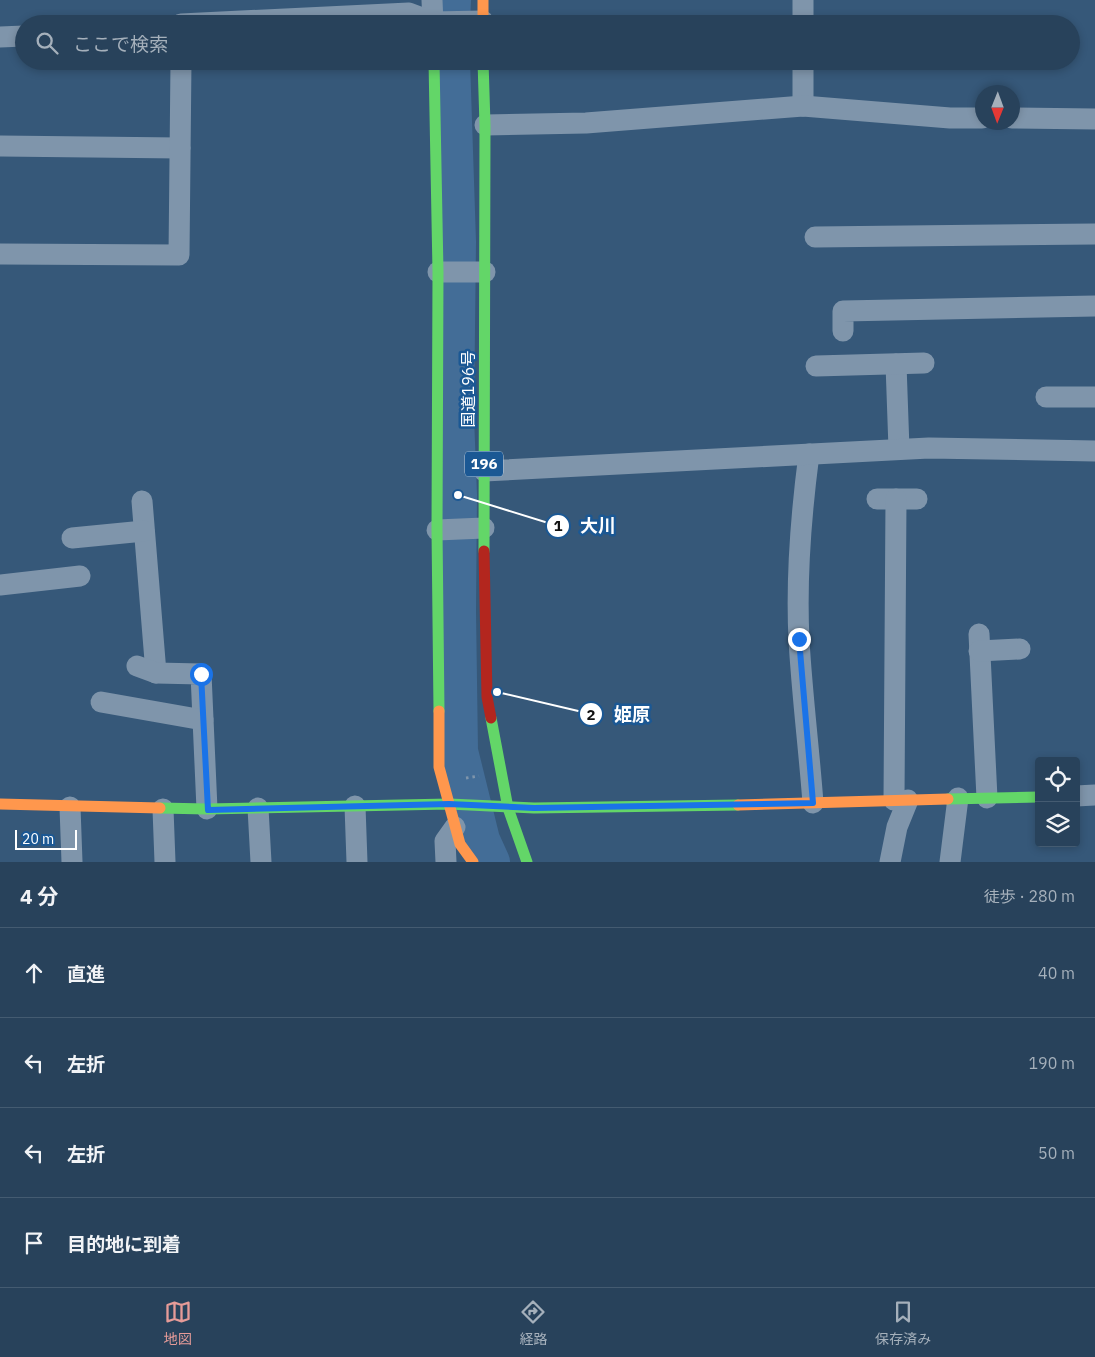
<!DOCTYPE html>
<html lang="ja">
<meta charset="utf-8">
<style>
:root{--surface:#28425b;--page:#344d64;--text:#f1f3f6;--muted:#a5b0bb;--line:#445b71;--accent:#e69b98}
body{margin:0;font-family:"IBM Plex Sans","Noto Sans JP",sans-serif;background:var(--page);color:var(--text)}
.controls{position:absolute;right:15px;bottom:15px;display:grid;overflow:hidden;border-radius:5px;box-shadow:0 2px 8px #0003}
.controls button{width:45px;height:45px;display:grid;place-items:center;padding:0;border:0;border-bottom:1px solid var(--line);background:var(--surface);color:var(--text);font:25px sans-serif}
.compass{position:absolute;left:975px;top:85px;width:45px;height:45px;border-radius:50%;background:var(--surface);box-shadow:0 2px 8px #0003;rotate:181deg}
.scale{position:absolute;left:15px;bottom:12px;width:62px;box-sizing:border-box;padding-left:5px;border:2px solid #fff;border-top:0;font-size:14px;line-height:18px;white-space:nowrap;color:#fff;-webkit-text-stroke:4px #1b5894;paint-order:stroke}
.stop{position:absolute;width:15px;height:15px;margin:-11px;border:4px solid #1a73e8;border-radius:50%;background:#fff}
.stop.end{background:#1a73e8;border-color:#fff;box-shadow:0 1px 5px #0008}
.list{margin:0;padding:0;list-style:none}
h2{display:flex;justify-content:space-between;align-items:center;height:65px;margin:0;padding:0 20px;font-size:21px}
h2 small{font-size:16px;font-weight:400;color:var(--muted)}
.list li{display:grid;grid-template-columns:32px 1fr auto;gap:15px;align-items:center;box-sizing:border-box;height:90px;padding:0 20px;border-top:1px solid var(--line)}
.list b{display:block;font-size:19px;white-space:nowrap}
.list em{font-size:16px;font-style:normal;color:var(--muted)}
.icon{flex:none;width:28px;height:28px;fill:none;stroke:currentColor;stroke-width:2;stroke-linecap:round;stroke-linejoin:round}
.map{position:relative;flex:none;width:1095px;height:862px;overflow:hidden}
.search{position:absolute;background:var(--surface);box-shadow:0 2px 8px #0003;left:15px;right:15px;top:15px;height:55px;display:flex;align-items:center;gap:12px;box-sizing:border-box;padding:0 18px;border-radius:28px;color:var(--muted);font-size:19px}
.sheet{height:425px;background:var(--surface)}
nav{display:flex;justify-content:space-around;align-items:center;box-sizing:border-box;height:70px;border-top:1px solid var(--line);background:var(--surface);font-size:14px;color:var(--muted)}
nav a{display:grid;justify-items:center;gap:2px}
nav .on{color:var(--accent)}
.map>svg:first-child{display:block}
</style>
<div class="map">
<svg width="1095" height="862" viewBox="0 0 1095 862">
<rect width="100%" height="100%" fill="#365879"/>
<g fill="none" stroke-linecap="round" stroke-linejoin="round">
<g stroke="#436d97" stroke-width="38">
<path d="M451,24l1,-24"/>
<path d="M451,61l6,181 -2,175 3,78 -1,116 2,140 22,89 10,22"/>
</g>
<path stroke="#7f95ab" stroke-width="3" stroke-dasharray="2.5 4" stroke-linecap="butt" d="M466,778l13,-2"/>
<g stroke="#7f95ab" stroke-width="21">
<path d="M432,0l1,24"/>
<path d="M181,24l228,-11 24,9 50,-1"/>
<path d="M803,24v-24"/>
<path d="M0,37l24,-1"/>
<path d="M803,106v-45"/>
<path d="M1012,118l83,1"/>
<path d="M485,125l101,-2 217,-17 147,12h32"/>
<path d="M0,146l180,2"/>
<path d="M815,237l280,-3"/>
<path d="M0,254l179,1 2,-194"/>
<path d="M438,272h47"/>
<path d="M843,331v-20l252,-5"/>
<path d="M896,364l3,85"/>
<path d="M816,366l108,-3"/>
<path d="M1046,397h49"/>
<path d="M809,454c-8,61 -13,125 -10,186 3,54 10,109 14,163"/>
<path d="M484,471l445,-23 166,3"/>
<path d="M877,499h40"/>
<path d="M142,501l14,172"/>
<path d="M437,530l47,-2"/>
<path d="M72,538l72,-7"/>
<path d="M0,585l80,-9"/>
<path d="M979,634l8,164"/>
<path d="M979,651l41,-2"/>
<path d="M137,666l19,7 45,1 6,135"/>
<path d="M101,702l102,18"/>
<path d="M1076,796l19,-1"/>
<path d="M894,800l2,-301"/>
<path d="M355,806l2,56"/>
<path d="M70,807l2,55"/>
<path d="M258,808l3,54"/>
<path d="M163,809l2,53"/>
<path d="M446,862l-1,-21 10,-14"/>
<path d="M890,862l7,-35 11,-27"/>
<path d="M950,862l8,-64"/>
</g>
<g stroke="#63d668" stroke-width="11">
<path d="M434,61l4,211 -1,258 2,181"/>
<path d="M483,61l2,64 -1,426"/>
<path d="M491,718l17,90 19,54"/>
<path d="M948,799l91,-2"/>
<path d="M160,808l47,1 242,-5 85,4 204,-3"/>
</g>
<g stroke="#ff974d" stroke-width="11">
<path d="M483,0v24"/>
<path d="M439,711v56l21,77 13,18"/>
<path d="M0,804l160,4"/>
<path d="M738,805l210,-6"/>
</g>
<path stroke="#b3261e" stroke-width="11" d="M484,551l3,146 4,21"/>
</g>
<g fill="none" stroke-linecap="round" stroke-linejoin="round">
<path stroke="#1a73e8" stroke-width="6" d="M201,674l7,136 241,-6 85,4 279,-5 -14,-164"/>
</g>
<g text-anchor="middle" stroke-width="5" stroke-linejoin="round" paint-order="stroke">
<rect fill="#1b5894" stroke="#bbcddf" stroke-width="1" x="465" y="451.5" width="38" height="25" rx="4"/>
<g font-size="15" font-weight="bold" fill="#fff">
<text x="484" y="469">196</text>
</g>
<g font-size="16" fill="#fff" stroke="#1b5894">
<text transform="translate(468 389) rotate(-90)" y="6">国道196号</text>
</g>
</g>
<path fill="none" stroke="#fff" stroke-width="2" d="M458 495L558 526M497 692L591 714"/>
<g fill="#fff" stroke="#1b5894" stroke-width="2">
<circle cx="458" cy="495" r="5"/>
<circle cx="497" cy="692" r="5"/>
<circle cx="558" cy="526" r="12"/>
<circle cx="591" cy="714" r="12"/>
</g>
<g font-size="15" text-anchor="middle" font-weight="bold" fill="#111">
<text x="558" y="531">1</text>
<text x="591" y="720">2</text>
</g>
<g font-size="18" text-anchor="middle" font-weight="bold" fill="#fff" stroke="#1b5894" stroke-width="5" stroke-linejoin="round" paint-order="stroke">
<text x="598" y="532">大川</text>
<text x="632" y="721">姫原</text>
</g>
</svg>
<div class="controls">
<button><svg class="icon" aria-label="locate" viewBox="0 0 24 24"><circle cx="12" cy="12" r="6"/><path d="M12 2v4M12 18v4M2 12h4M18 12h4"/></svg></button>
<button><svg class="icon" aria-label="layers" viewBox="0 0 24 24"><path d="M12 4l9 5-9 5-9-5zM3 14l9 5 9-5"/></svg></button>
</div>
<svg class="compass" viewBox="-18 -18 36 36"><path d="M0-13l5 13h-10z" fill="#e53935"/><path d="M0 13l5-13h-10z" fill="#a5b0bb"/></svg>
<div class="scale">20 m</div>
<div class="stop" style="left:201px;top:674px"></div>
<div class="stop end" style="left:799px;top:639px"></div>
<div class="search"><svg class="icon" aria-label="search" viewBox="0 0 24 24"><circle cx="10" cy="10" r="6"/><path d="M15 15l6 6"/></svg>ここで検索</div>
</div>
<section class="sheet">
<h2>4 分<small>徒歩 · 280 m</small></h2>
<ul class="list">
<li><svg class="icon" aria-label="ahead" viewBox="0 0 24 24"><path d="M12 20V5M6 11l6-6 6 6"/></svg><div><b>直進</b></div><em>40 m</em></li>
<li><svg class="icon" aria-label="left" viewBox="0 0 24 24"><path d="M17 20v-9H6M10 6l-5 5 5 5"/></svg><div><b>左折</b></div><em>190 m</em></li>
<li><svg class="icon" aria-label="left" viewBox="0 0 24 24"><path d="M17 20v-9H6M10 6l-5 5 5 5"/></svg><div><b>左折</b></div><em>50 m</em></li>
<li><svg class="icon" aria-label="arrive" viewBox="0 0 24 24"><path d="M6 21V4h12l-3 4 3 4H6"/></svg><div><b>目的地に到着</b></div></li>
</ul>
</section>
<nav>
<a class="on"><svg class="icon" aria-label="map" viewBox="0 0 24 24"><path d="M3 6l6-2 6 2 6-2v14l-6 2-6-2-6 2zM9 4v14M15 6v14"/></svg>地図</a>
<a><svg class="icon" aria-label="directions" viewBox="0 0 24 24"><path d="M12 3l9 9-9 9-9-9zM9 14v-3h6M13 9l2 2-2 2"/></svg>経路</a>
<a><svg class="icon" aria-label="saved" viewBox="0 0 24 24"><path d="M7 4h10v16l-5-4-5 4z"/></svg>保存済み</a>
</nav>
